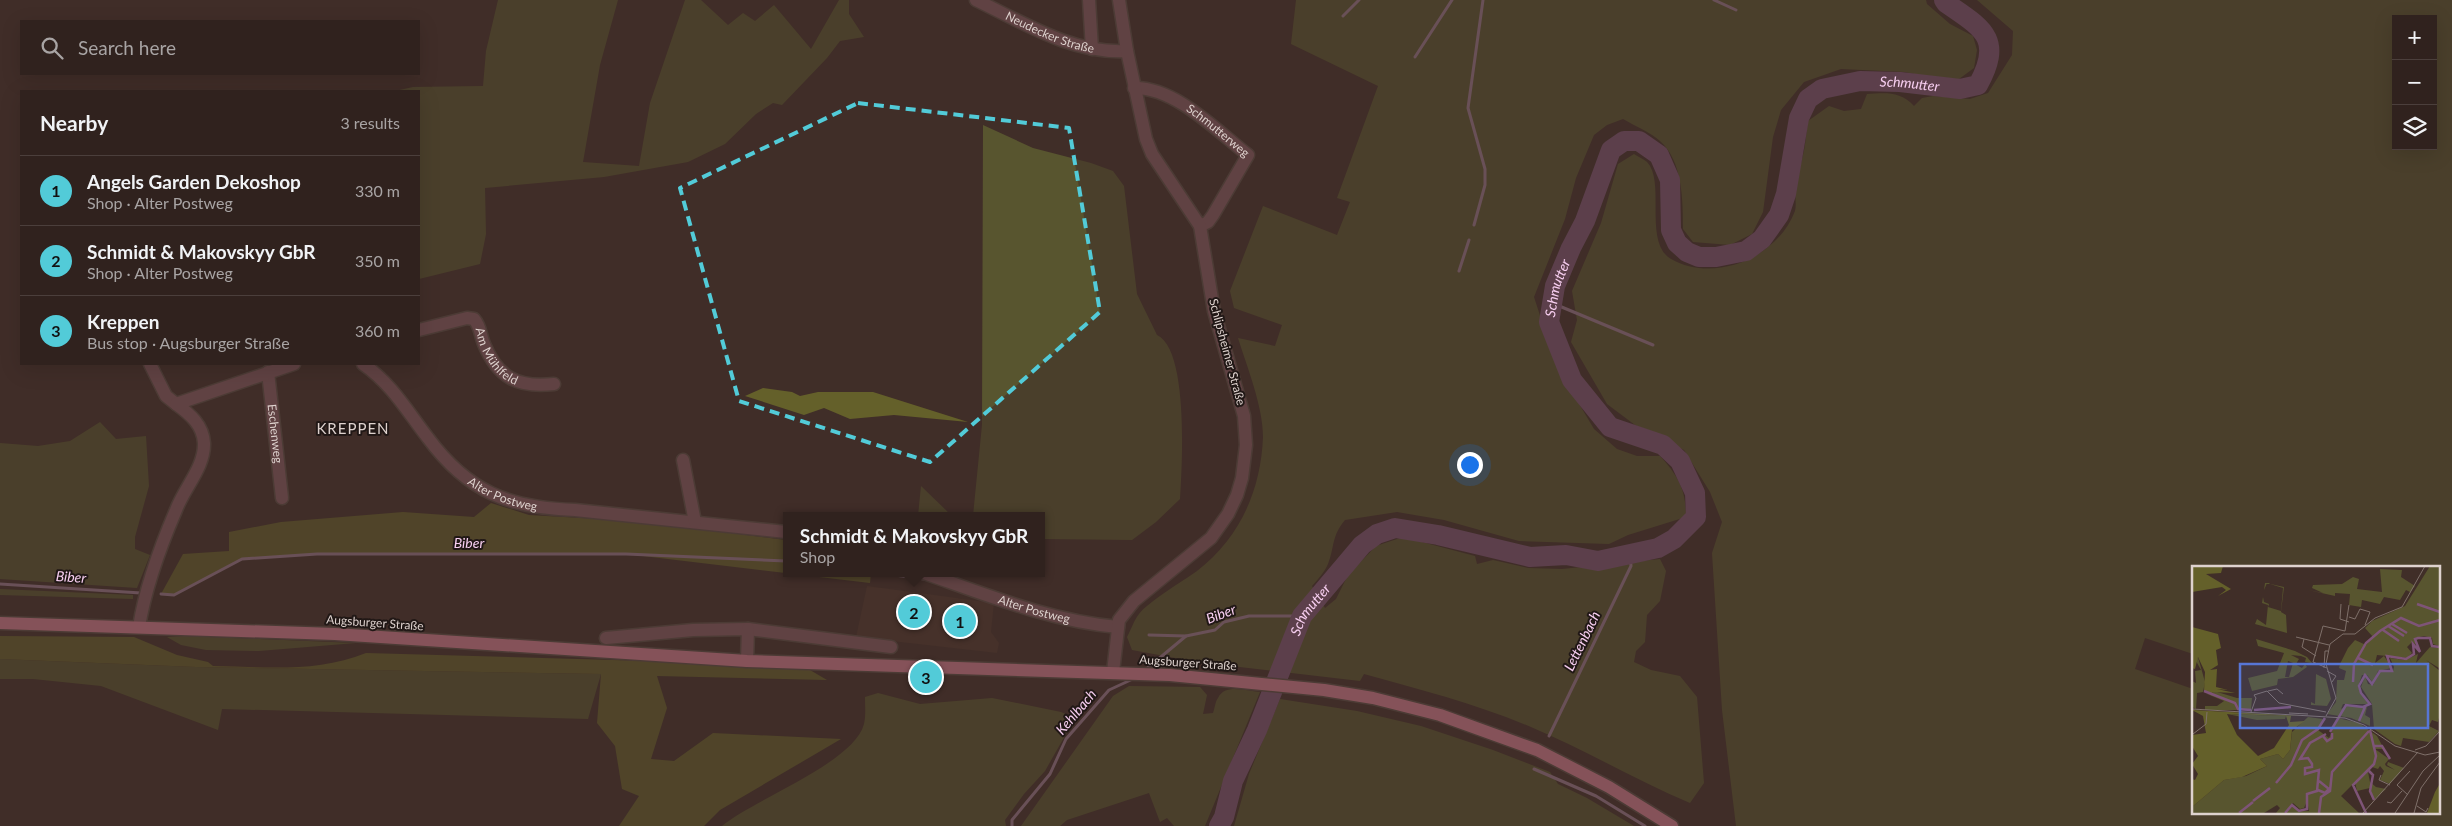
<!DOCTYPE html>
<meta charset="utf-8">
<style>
:root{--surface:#30221e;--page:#3c2f2b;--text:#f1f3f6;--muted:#a8a4a4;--line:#4b3f3c;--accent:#52cbd8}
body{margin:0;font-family:Lato,sans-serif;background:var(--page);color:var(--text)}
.controls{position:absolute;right:15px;top:15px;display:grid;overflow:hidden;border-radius:0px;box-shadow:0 5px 20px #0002}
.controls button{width:45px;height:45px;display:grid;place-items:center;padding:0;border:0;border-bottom:1px solid var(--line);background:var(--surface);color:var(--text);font:25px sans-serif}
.you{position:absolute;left:1469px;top:464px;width:18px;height:18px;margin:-12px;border:4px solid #fff;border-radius:50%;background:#1a73e8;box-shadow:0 0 0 8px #1a73e833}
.badge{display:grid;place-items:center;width:32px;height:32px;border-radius:50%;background:var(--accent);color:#111;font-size:16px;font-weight:700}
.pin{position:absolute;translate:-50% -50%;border:2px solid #fff;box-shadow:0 1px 5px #0006}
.popup{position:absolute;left:783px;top:512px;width:262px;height:65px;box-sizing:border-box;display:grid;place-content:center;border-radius:0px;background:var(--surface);filter:drop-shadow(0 1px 4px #0005);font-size:16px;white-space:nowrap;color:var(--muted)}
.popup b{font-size:19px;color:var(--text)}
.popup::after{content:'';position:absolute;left:50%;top:100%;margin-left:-10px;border:10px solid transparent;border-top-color:var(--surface)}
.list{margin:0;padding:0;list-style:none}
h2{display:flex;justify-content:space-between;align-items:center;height:65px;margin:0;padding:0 20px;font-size:21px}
h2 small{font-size:16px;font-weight:400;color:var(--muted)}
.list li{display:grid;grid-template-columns:32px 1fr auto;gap:15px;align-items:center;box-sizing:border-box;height:70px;padding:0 20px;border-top:1px solid var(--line)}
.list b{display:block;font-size:19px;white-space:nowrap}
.list p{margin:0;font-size:16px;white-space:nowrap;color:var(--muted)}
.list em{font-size:16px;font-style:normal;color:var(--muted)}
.icon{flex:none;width:28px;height:28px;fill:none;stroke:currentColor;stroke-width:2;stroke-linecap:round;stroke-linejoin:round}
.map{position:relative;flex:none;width:2452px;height:826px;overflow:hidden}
.search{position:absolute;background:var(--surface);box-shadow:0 5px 20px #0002;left:20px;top:20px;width:400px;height:55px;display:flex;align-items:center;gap:12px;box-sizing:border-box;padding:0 18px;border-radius:0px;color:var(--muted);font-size:19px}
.panel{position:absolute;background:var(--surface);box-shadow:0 5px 20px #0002;left:20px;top:90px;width:400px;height:275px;border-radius:0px}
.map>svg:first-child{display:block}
</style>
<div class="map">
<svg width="2452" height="826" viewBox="0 0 2452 826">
<rect width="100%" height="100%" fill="#402e28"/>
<path fill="#4e352d" d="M867,586l127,17 -3,29 8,11 -2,10 -141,-16z"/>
<g fill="#58552f" fill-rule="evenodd">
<path d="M498,0h120l-18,65 -17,97 56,4 11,-63 35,-103h16l27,25 15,-12 12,8 19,-16 37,44 28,-49h10v14l15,23 -24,4 -13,17 -45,47 -9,-2 -17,11 -31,30 -37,18 -84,15 -119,11 1,46 -6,30 -61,15v-188h-24l18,-4 70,-1 3,-35z"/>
<path d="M1296,0h630l1,4 23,20 23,12 4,14 -3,18 -15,11h-22l-32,-7 -64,-3 -37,13 -23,28 -8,27 -10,75 -11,22 -22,11 -37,-3 -10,-13c0,-27 0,-68 -23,-88 -10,-9 -25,-15 -37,-22l-16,6 -13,10 -18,43 -11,41 -31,78 22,68 38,64 23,20 20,7h23c18,20 26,33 26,61l-58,18 -19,9 -90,-3 -75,-21 -47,-8 -52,8c-14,17 -10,26 -17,44 -4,9 -10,15 -16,22l13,22 11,-9 12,-24 28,-29 27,-9 72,19 2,8 16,-4 35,8 34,1 98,-10 6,12 -6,30 -13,14 -2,27 -9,9 -2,11 17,8 29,6 17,21 7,86 -14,20c-54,-23 -105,-53 -159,-76 -55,-23 -109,-37 -167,-53l-4,7 -163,-19 -65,-12 -5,-13c4,-7 7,-17 12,-23 9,-12 44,-33 58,-43 43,-33 64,-81 66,-134 0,-31 -16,-70 -25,-99l37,8 7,-21 -48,-17 -4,-17 33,-85 74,29 13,-33 -13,-4 41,-112 -87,-42z"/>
<path d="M1977,0h475v826h-716l-14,-116 -10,-157 10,-31 -12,-30 -26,-42 -49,-25 -28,-21 -36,-62 6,-22 -5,-29 29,-68 17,-59 16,-10c4,3 10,5 13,8 19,19 -4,81 24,97 44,25 107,-2 124,-48 2,-8 -1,-18 1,-26 1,-10 5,-20 7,-30 3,-11 3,-23 5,-34l21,-15 15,5 17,-2 6,-15c19,-1 33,-3 47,12l8,-8 11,-2 37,3 18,-6 24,-38 1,-24zM2396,19h37v127h-37zM2193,567h245v245h-245v-123l-58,-20 10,-31 48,16z"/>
<path d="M983,125l50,23 58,15 22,8 11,15 13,108 20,41c32,15 25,131 23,164l-24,23 -24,18 -90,-1v-23h-69l9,-91z"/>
<path d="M100,422l16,17 30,-3 3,50 -14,51v12l15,6 -13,33 -137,-9v-136l38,3 32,-5z"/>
<path d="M921,486l31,30h-34z"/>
<path d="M0,589l133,6v4l-133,-4z"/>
<path d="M184,636l172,7 -97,8 -53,-1 -25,-5 -14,-8z"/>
<path d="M0,659l196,8 405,7 -13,45 -366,-10 -4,21 -117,-44 -68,-7h-33z"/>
<path d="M1129,686l71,1 7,8 -4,19 10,-1c2,-5 2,-11 5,-15 7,-15 28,-7 42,-6l-55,134h-31l-7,-8 -7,4 -11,-29 -82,27 -7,6h-39l92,-130z"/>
<path d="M878,693l42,11 72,-6 69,14 14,6 -30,53 -21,23 -19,26 1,6h-284c32,-27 132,-63 142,-102 2,-8 1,-19 1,-27z"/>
<path d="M1280,699l77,12 64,15 72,24 57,22 8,12 29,14 47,28h-400l15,-52z"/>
</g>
<g fill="#64602a">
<path d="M763,388l29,4 8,4 18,-4h55l95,30 -74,-7 -44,4 -26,-11 -20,7 -59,-19z"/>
<path d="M491,503l38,12 105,6 152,19v33h85l-1,10 -244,-29h-309l-75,5 -68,36 -13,-1 22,-40 46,-3v-19l52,-10 122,-10 71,5z"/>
<path d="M0,636l134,1 43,18 31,7 5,4c52,1 104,7 153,-13l317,9 127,8 17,10 -170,-4 10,32 -16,51 23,2 39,-28 128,6 -121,71 -16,16h-85l20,-30 -17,-7 -7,-43 -18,-23 4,-49 -405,-7 -196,-8z"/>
</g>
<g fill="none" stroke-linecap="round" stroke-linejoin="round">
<g stroke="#9b7a91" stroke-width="3">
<path d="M1714,0l22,10"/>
<path d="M1343,16l16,-16"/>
<path d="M1415,57l37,-57"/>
<path d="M1474,225l11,-40v-16l-17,-61 15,-108"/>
<path d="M1459,271l10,-31"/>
<path d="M1552,303l101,42"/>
<path d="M880,573l44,6"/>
<path d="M0,584l141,9"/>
<path d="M161,594l13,1 68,-36 75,-5h309l160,7"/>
<path d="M1149,635l37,1 29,-6 9,-8 25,-6h53"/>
<path d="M1144,671l42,-35"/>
<path d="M1549,736l82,-170 -1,-11"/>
<path d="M1534,769l62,27 49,30"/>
<path d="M1012,826v-6l38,-46 16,-35 43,-49 26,-12"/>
</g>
<path stroke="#7e5477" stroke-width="20" id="s1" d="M1219,826l5,-9 9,-36 24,-51 45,-114 60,-71 15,-11 18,-6 43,7 92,22 36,-2 32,6 60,-13 16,-9 22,-22 -1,-24 -15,-32 -17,-16 -53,-18 -38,-47 -23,-58 6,-36 16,-38 14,-27 26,-71 13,-9h15l20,14 11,25 1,50 6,13 10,9 12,5h17l30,-6 16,-12 17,-24 7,-21 13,-76 9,-19 14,-10 38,-8 40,1 60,7 18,-4c26,-47 4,-57 -32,-82l-2,-3"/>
<g stroke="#5c4c46" stroke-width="15">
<g id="minor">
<path id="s2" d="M976,0c48,23 96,54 151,51"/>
<path d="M1089,0l3,49"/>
<path id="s3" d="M1134,88c41,-1 82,42 114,67l-35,60 -5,7 -8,4"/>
<path id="s4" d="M419,330l48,-12 7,1c7,8 6,16 10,25 14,34 34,44 70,40"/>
<path d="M150,364l16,32 10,8"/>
<path id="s5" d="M363,364c29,20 44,47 65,74 40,54 81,70 147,72l211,22"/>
<path id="s6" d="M268,372l14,126"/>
<path d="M683,460l12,62"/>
<path id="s7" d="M924,573c63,22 126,48 194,54"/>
<path d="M139,627c6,-38 22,-82 37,-117 8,-22 29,-43 28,-67 -1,-18 -14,-29 -28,-39l118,-40"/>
<path d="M606,638l87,-8 55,-1 143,18"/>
<path d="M747,661l1,-32"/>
<path d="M1113,672l6,-52 15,-19 77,-63 17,-24 9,-19 5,-17 4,-33 -2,-29 -30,-105 -14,-85 -48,-72 -6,-15 -19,-88 -8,-51"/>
</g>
</g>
<g stroke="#5c4c46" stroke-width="15">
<path id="major" d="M0,623l335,11 412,27 423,14 154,15 49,8 67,17 97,35 72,37 63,39"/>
</g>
<use href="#minor" stroke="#885b64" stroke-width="12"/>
<use href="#major" stroke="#da7f94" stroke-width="12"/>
</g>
<path d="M0 0H2452V826H0ZM858,103l211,25 31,184 -170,150 -191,-61 -59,-213z" fill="#402e28" fill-opacity=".55" fill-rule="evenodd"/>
<path fill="none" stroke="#52cbd8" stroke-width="4" stroke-dasharray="10 6" stroke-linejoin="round" d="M858,103l211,25 31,184 -170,150 -191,-61 -59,-213z"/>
<g text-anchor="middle" stroke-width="4" stroke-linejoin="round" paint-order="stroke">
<g font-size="12" fill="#ded2ce" stroke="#211816">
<text dy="4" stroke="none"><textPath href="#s2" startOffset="81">Neudecker Straße</textPath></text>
<text dy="4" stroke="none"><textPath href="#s3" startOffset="96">Schmutterweg</textPath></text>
<text transform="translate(1227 352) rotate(75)" y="4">Schlipsheimer Straße</text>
<text dy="4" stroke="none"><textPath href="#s4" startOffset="101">Am Mühlfeld</textPath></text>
<text dy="4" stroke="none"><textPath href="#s6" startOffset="62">Eschenweg</textPath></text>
<text dy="4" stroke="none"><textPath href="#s5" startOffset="195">Alter Postweg</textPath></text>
<text dy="4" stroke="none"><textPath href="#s7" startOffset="116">Alter Postweg</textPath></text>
<text transform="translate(375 623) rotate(4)" y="4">Augsburger Straße</text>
<text transform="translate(1188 663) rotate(4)" y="4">Augsburger Straße</text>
</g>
<g font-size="14" font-style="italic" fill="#f7cef0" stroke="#211816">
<text dy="5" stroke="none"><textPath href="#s1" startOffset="1616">Schmutter</textPath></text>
<text dy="5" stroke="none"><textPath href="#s1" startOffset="971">Schmutter</textPath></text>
<text x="469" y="548">Biber</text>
<text transform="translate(71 577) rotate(4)" y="5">Biber</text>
<text dy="5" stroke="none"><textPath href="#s1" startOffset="236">Schmutter</textPath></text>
<text transform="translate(1221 614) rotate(-21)" y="5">Biber</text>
<text transform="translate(1582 641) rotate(-64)" y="5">Lettenbach</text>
<text transform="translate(1076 712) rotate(-50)" y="5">Kehlbach</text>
</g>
<g font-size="15" letter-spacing="1" fill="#ded2ce" stroke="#211816">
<text x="353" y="434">KREPPEN</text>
</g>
</g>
<g transform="translate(2192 566)">
<rect width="248" height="248" fill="#402e28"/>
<path d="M238,0h9v80l-6,-2 -1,-6 -8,-2 -9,2 3,8 -6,-4 -5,5 5,6 -5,5 -30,-3 -2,8 9,-7 8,12 -14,3 -5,12 -6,-8h-5l-4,12 11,17h-26l-2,5 7,-4 19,2 -2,8 5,3v8l-19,-8 -24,-4 9,-12 1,-22h7l2,-9 -7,-3 1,-4 8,-16 7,-8 11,5 7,-8 -8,-9 7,-7 33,-15zM188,3l22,1 -1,7 14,9 -5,6 -4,-2 -6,10 -16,-3 -4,7 -18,-4 -1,7 -12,-2 1,-11 -15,-1v3l-27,-6 15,3 -11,-5 1,-3 29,-1 11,-7 6,2 -2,10 25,3zM73,17h1l18,4 -3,25 5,3 1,18 -32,-9 2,-5 9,6 2,-20 -6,-2 1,-6 1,5 5,2 -1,3 13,4 2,-23 -16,-5 -3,7zM64,73l39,12 12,6 5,6 -7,-1 1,-4 -5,-2 -10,-1 8,4 -3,5 -8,-3 -3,16h4l4,-14 9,5 3,-4 2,3 -14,10 -15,2 -1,6 -25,6 -4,-13 29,-7 7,-18 -26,-7zM238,81l9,1v20l-13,-8 14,11 -1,47 -1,4 -6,-2 -3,6 10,5 -10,11 -26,-4 -2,8 -6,-2 -21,-15 -2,-25 -11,-17 4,-11 3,8 5,1 7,-13 13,-1 1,-4 -4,-9 15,2 13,-6 -2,9zM6,91l7,25 -2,10 -6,1 -1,16 -4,-2v-26l4,2 -1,-12 6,-1 -5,-9zM124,108l10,5 5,20 -4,7 -16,-1v-3l4,2zM22,125l23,7h15l-1,12h-46v-4h12l7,-5 -17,-7 8,1 -3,-3zM35,148l28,1 31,1 -1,3 -28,1zM116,151l15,2 -5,11 11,8 9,-20 21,5 18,13 7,13h-9l14,10 -4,5 1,2 9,4 -8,-5 1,-3 16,6 -14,16 -10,-4 4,-9 -4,-5 -2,3 -6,-2 -4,5 2,10 6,5 10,2 -12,11 -4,-12 -13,3 -2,-9 -14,14 18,17h-73l7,-8 5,6h11l-2,-10 -3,7 -4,1 -7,-6 -9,10h-8l4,-5 -3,-3 -13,8h-72v-6l32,-27 22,-4 21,-10 -7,-7 18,-5 5,5 7,-9 2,-18z" fill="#58552f"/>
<path d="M0,0h31l-2,7 -15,1 25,15 -13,7 8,-6 -4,-3 -30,5zM0,61l26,7 3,14 -5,2 2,15 -8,5 7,-1 -1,18 12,3 -11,-1 18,4 -23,-1 3,3 -11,-4 1,-19 -7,-15 -3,12 -3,-1zM0,144l110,6h-11l-1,6 15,-1 -13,9 -2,20 -7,9 -5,-5 -18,5 7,7 -25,11 -18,3 -32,27v-28l3,1 3,-6 -6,-10 6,-8 -6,-10v-11l14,-2 -3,-17zM35,148l59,2 3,9 -15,23 -16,8 -21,-21zM247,219v28h-12l8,-21z" fill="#64602a" fill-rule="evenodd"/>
<path fill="none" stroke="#7e5477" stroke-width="2.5" d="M225,38l23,8M200,58l15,9M196,60l16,10M191,64l16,11M166,92l15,7M161,116l1,-18 12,-21 14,-12 21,-13 18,8 21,-6M12,125l31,12 3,6 13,1M62,144l37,-3M167,155l6,-14M138,166l16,-27 17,2 7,-3 -9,-11 -2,-7 6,-11 7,9 8,-13h12l-5,-15 19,3 8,-5 -1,-10 7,8 -5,-13 3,-1h12l2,8 8,1M131,170l4,5 5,-3v-5M181,180h9l8,13M177,205l4,4 -3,16 4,9M84,217l15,-18 11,-25 16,-11 7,-11M126,224l7,3 4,-4 -10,-8M61,235l17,-13M47,247l14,-11M93,247l7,-8 7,6 8,-2v-15l10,-3 2,-21 -14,4v-6l7,-1v-3l-4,-6 -8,1 10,-16 16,-9M127,247l2,-16 9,-6 2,-19 37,-41M174,247l-13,-28 21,-21 2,-8 -6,-26"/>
<path fill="none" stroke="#7f706a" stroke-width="1" d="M149,38l-1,15 9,3M157,51l6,2 5,-10 10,3 -5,13M153,65l4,-26M104,71l33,8M112,73l-2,8 14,9M132,102l1,-17h3M135,102l-14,-6 10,-36 22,5M135,105l9,5 -4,6M76,125l9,-2 6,5M0,143l153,9 19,7 31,21 30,9 15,-3M59,146l5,-14 -2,-3 13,-4 12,12 47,9M97,147l19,1M134,150l10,-18 -10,-34 4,-20 13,-10h12l20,-16 27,-11 23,-41M1,168l13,-10 1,-12M223,184l11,-4 14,-15M189,209l-2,5 11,5M216,229l-11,-10 13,-14M195,236l4,1 11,-12M225,240l9,6 2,-4M171,247l55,-61M203,247l28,-42 17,-16M222,247l7,-25 19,-26"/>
<path fill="#5776d5" fill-opacity="0.15" stroke="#5776d5" stroke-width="2.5" d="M48,98h188v64h-188z"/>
<rect width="248" height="248" fill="none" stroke="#ded2ce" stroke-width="2.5"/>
</g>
</svg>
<div class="controls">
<button>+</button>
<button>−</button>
<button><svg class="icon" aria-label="layers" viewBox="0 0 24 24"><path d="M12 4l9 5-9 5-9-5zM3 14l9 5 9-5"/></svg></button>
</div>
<div class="you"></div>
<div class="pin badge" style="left:960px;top:621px">1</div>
<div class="pin badge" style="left:914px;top:612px">2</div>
<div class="popup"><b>Schmidt &amp; Makovskyy GbR</b>Shop</div>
<div class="pin badge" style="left:926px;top:677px">3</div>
<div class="search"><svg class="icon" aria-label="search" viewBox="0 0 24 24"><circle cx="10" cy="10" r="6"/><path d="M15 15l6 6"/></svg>Search here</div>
<section class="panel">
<h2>Nearby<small>3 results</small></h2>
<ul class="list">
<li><span class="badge">1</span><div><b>Angels Garden Dekoshop</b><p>Shop · Alter Postweg</p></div><em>330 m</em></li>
<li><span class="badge">2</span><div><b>Schmidt &amp; Makovskyy GbR</b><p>Shop · Alter Postweg</p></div><em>350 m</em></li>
<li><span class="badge">3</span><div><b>Kreppen</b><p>Bus stop · Augsburger Straße</p></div><em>360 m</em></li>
</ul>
</section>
</div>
